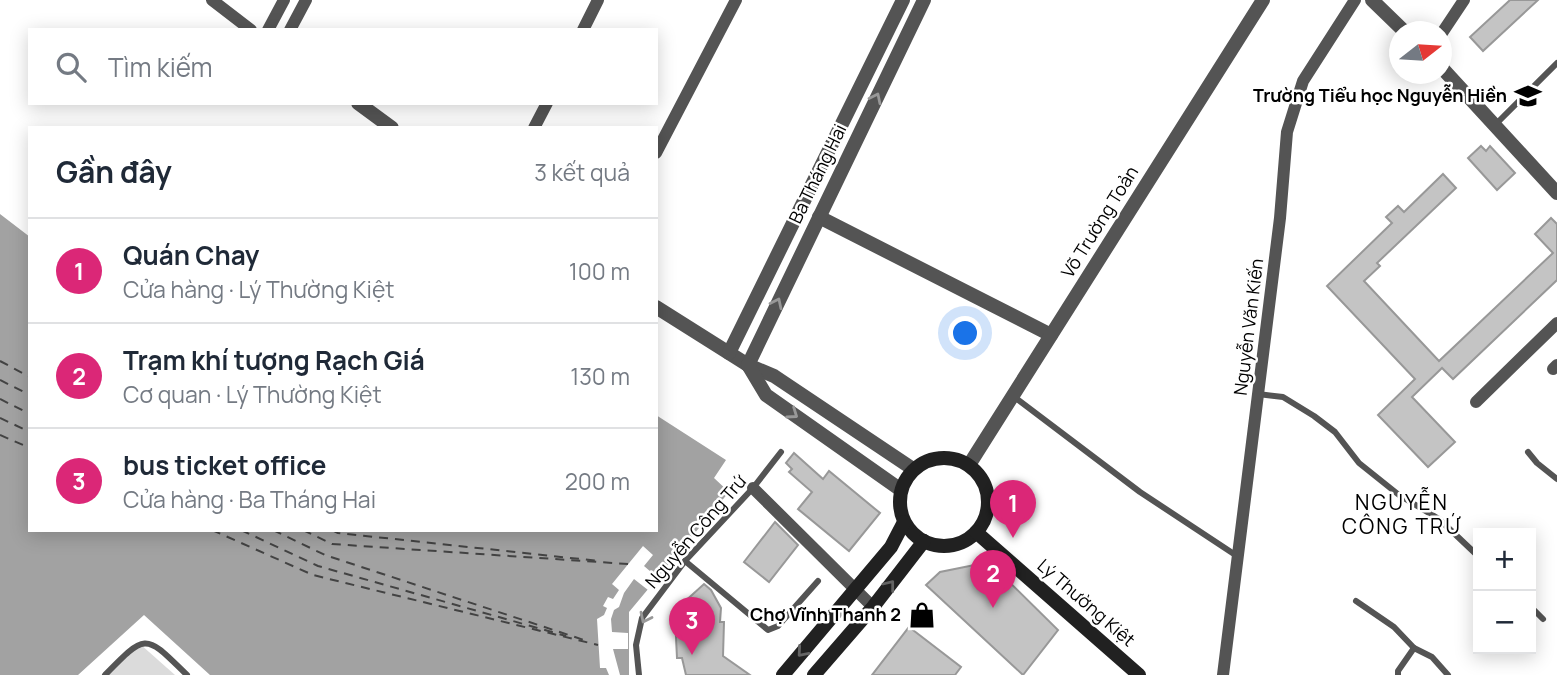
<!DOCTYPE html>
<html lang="vi">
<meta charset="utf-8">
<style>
:root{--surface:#fff;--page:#f2f2f3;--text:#1f2937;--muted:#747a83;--line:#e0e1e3;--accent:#db2777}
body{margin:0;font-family:Manrope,sans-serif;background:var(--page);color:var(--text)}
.controls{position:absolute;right:21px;bottom:21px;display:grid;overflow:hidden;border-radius:0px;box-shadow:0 4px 18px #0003}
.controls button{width:63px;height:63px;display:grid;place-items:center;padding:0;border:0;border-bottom:2px solid var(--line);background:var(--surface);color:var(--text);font:35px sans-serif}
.compass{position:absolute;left:1389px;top:21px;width:63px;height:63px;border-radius:50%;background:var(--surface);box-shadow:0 4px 18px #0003;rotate:73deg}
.you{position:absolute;left:966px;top:334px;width:24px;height:24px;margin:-18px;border:5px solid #fff;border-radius:50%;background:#1a73e8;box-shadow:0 0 0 10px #1a73e833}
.badge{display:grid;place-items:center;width:46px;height:46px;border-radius:50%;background:var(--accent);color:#fff;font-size:23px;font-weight:700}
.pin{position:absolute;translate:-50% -58px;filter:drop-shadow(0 2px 4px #0008)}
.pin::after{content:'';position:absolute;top:37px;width:24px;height:21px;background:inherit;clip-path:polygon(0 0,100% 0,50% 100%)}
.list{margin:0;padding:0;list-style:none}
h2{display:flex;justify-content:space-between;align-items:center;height:91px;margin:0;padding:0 28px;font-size:30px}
h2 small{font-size:23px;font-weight:400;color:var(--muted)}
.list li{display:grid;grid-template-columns:46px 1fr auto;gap:21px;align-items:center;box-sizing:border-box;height:105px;padding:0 28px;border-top:2px solid var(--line)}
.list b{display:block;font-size:26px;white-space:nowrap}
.list p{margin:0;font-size:23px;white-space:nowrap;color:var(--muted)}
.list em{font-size:23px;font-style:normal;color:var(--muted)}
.icon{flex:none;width:38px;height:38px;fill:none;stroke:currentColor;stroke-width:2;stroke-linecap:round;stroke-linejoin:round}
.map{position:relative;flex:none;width:1557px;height:675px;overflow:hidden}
.search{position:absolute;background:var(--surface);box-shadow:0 4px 18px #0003;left:28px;top:28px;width:630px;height:77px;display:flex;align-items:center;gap:18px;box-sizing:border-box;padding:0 24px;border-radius:0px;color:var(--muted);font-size:26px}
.panel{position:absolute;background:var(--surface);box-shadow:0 4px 18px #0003;left:28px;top:126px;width:630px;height:406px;border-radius:0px}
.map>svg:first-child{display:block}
</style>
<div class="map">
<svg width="1557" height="675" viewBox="0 0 1557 675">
<rect width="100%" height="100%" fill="#fff"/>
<path fill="#dbdbdb" d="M140,644l35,31h-69z"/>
<path fill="#a2a2a2" d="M0,214l30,23v293h626v-115l70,45 -12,18 15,14 -100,120v63h-419l-66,-60 -66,60h-78z"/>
<path fill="#fff" d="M643,546l10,9 -9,11 14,12 -10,12 -14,-11 -10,14 -5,14 -5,3 -3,9 1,13 16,1v16h-15l7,26h-11l-3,-7h-6l-3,-49 7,-4 3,-7 -4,-2 5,-9 5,2 6,-9 -7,-6z"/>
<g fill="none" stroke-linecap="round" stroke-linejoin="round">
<g stroke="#434343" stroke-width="2" stroke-dasharray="9 7" stroke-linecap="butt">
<path d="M0,361l30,16"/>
<path d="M0,380l30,15"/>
<path d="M0,399l30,15"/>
<path d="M0,418l30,14"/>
<path d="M0,435l30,13"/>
<path d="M212,530l101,45 285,70"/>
<path d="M241,530l77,36 248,70"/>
<path d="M273,530l52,25 259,85"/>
<path d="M303,530l29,14 296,20"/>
<path d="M332,530l6,3 261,28"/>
</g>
</g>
<g fill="#c4c4c4" stroke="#989898" stroke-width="2">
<path d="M1510,0h28l-55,51 -13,-14z"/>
<path d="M1481,146l5,5 4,-5 25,27 -18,17 -29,-32z"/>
<path d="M1443,174l13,14 -79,75 3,3 -16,15 75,80 114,-108 -18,-19 16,-16 6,6v56l-104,99 -11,-11 -30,29 43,45 -27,25 -50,-52 37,-36 -88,-93 65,-63 -6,-6 12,-11 6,6z"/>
<path d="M794,453l29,26 6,-8 51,42 -31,38 -51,-42 14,-17 -23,-20 3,-3 -6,-6z"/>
<path d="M775,522l23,23 -29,37 -25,-20z"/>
<path d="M989,562l69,68 -35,45 -97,-90 14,-13z"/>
<path d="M704,584l7,6 10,18 -1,14h4l-1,34 27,19h-64l-4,-17h-5l-2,-41h6l1,-13z"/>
<path d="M909,627l52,40 -6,8h-83z"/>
</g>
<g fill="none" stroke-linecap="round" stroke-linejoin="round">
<g stroke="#545454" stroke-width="6">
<path d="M1496,124l61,-61"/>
<path d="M1258,394l25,3 31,19 21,16 24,31 40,32 40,24 39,37"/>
<path d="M1013,396l127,96 97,64"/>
<path d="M1528,452l9,11 20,16"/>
<path d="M685,561l83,69 10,-4 40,-45"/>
<path d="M1356,601l38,26 20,21 -16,23v4"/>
<path d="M1531,607l12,12"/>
<path d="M1414,648l18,9 16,18"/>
<path d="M105,675c42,-43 40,-41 82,0"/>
<path d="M639,675l-3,-30 6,-27 43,-57 68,-73 28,-36"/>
</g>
<g stroke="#545454" stroke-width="12">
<path d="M212,0l39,30"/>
<path d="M268,30l16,-30"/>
<path d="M290,30l16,-30"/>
<path d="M583,30l15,-30"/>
<path d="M1442,33l22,-33"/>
<path d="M534,128l13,-25"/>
<path d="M656,153l80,-153"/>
<path d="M1553,369l4,-4"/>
<path d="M1476,402l81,-79"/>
<path d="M753,488l120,119"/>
<path d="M1223,675l57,-457 7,-86 16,-51 52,-81"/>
</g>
<g stroke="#545454" stroke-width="14">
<path d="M1372,0l33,32"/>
<path d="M1442,68l115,125"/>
<path d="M358,103l34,25"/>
<path d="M819,217l232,118"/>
<path d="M656,307l92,58 26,11 139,93"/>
<path d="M729,353l174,-353"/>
<path d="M748,365l176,-365"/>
<path d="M748,365l18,30 135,95"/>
<path d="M969,465l294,-465"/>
</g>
<g stroke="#212121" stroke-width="14">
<circle cx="944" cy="502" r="44"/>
<path d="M976,532l163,143"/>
<path d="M783,675l108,-128 13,-25"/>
<path d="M814,675l59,-68 51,-66"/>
</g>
</g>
<defs><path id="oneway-chevron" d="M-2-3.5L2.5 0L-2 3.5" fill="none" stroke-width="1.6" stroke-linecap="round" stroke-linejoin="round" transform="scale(1.75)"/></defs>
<g stroke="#989898">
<use href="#oneway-chevron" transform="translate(876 98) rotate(-64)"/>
<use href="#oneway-chevron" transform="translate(777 303) rotate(-64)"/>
<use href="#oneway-chevron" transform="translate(793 414) rotate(35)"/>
<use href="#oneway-chevron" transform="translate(645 618) rotate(116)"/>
</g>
<g stroke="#646464">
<use href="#oneway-chevron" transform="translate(890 585) rotate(-52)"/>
<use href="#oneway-chevron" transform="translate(802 652) rotate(131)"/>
</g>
<defs>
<g id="school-bare" transform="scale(2.1)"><path d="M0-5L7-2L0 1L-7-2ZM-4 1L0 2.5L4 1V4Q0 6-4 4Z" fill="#000" stroke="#fff" stroke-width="2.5" paint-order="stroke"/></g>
<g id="shop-bare" transform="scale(2.1)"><path d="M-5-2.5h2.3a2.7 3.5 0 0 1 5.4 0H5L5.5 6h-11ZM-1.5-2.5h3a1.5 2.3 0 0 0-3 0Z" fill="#000" stroke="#fff" stroke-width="2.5" paint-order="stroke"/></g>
</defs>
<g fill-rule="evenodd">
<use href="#school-bare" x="1528" y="96"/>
<use href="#shop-bare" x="922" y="615"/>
</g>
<g text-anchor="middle" stroke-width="5" stroke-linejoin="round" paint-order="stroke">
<g font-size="18" font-weight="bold" fill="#000" stroke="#fff" text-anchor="end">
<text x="1507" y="102">Trường Tiểu học Nguyễn Hiền</text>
<text x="901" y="621">Chợ Vĩnh Thanh 2</text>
</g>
<g font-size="18" fill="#000" stroke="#fff">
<text transform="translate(818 174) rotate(-64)" y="6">Ba Tháng Hai</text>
<text transform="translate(1100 222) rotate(-58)" y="6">Võ Trường Toản</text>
<text transform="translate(1249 327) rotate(-83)" y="6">Nguyễn Văn Kiến</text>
<text transform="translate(696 532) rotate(-49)" y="6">Nguyễn Công Trứ</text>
<text transform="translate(1086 603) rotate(41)" y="6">Lý Thường Kiệt</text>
</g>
<g font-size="21" letter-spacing="2" fill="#000" stroke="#fff">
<text x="1402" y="510">NGUYỄN<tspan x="1402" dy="24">CÔNG TRỨ</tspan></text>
</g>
</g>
</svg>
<div class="controls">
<button>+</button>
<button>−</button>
</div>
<svg class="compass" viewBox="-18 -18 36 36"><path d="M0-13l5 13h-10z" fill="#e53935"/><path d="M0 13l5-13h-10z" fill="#747a83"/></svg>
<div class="you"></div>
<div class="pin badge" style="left:1013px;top:538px">1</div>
<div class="pin badge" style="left:993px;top:608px">2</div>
<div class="pin badge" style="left:692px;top:655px">3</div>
<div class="search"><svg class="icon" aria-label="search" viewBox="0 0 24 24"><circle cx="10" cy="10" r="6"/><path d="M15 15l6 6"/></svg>Tìm kiếm</div>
<section class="panel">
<h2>Gần đây<small>3 kết quả</small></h2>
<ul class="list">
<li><span class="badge">1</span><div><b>Quán Chay</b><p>Cửa hàng · Lý Thường Kiệt</p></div><em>100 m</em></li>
<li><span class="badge">2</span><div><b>Trạm khí tượng Rạch Giá</b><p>Cơ quan · Lý Thường Kiệt</p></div><em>130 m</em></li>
<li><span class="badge">3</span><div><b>bus ticket office</b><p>Cửa hàng · Ba Tháng Hai</p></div><em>200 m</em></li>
</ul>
</section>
</div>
